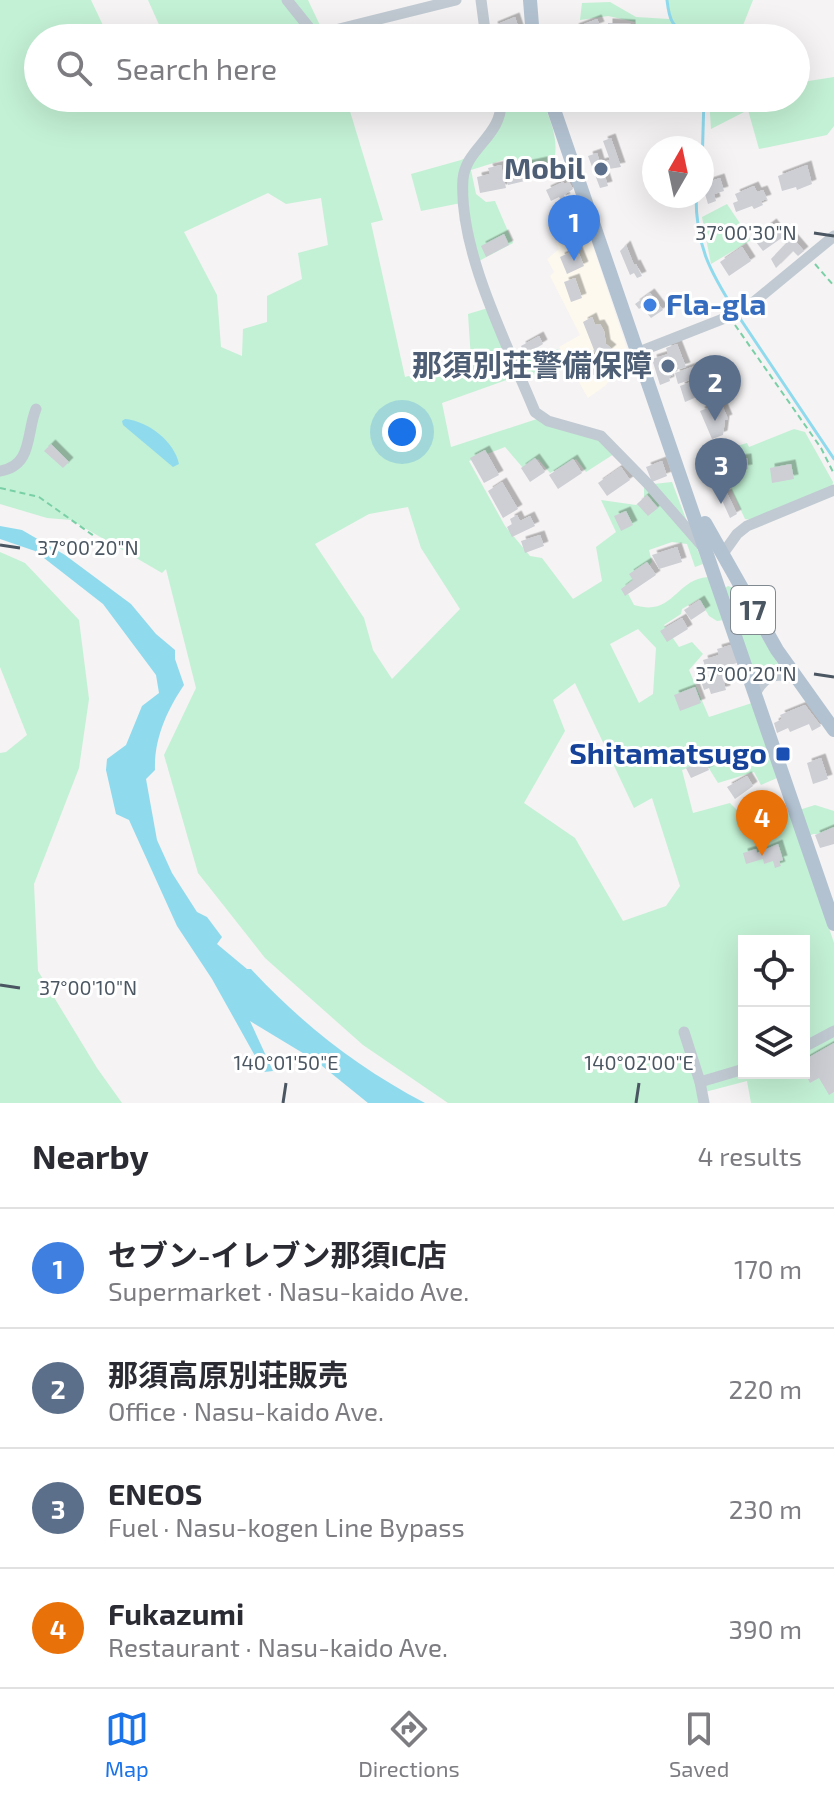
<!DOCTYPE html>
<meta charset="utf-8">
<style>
:root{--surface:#fff;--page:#f7f7f7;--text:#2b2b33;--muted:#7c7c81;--line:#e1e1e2;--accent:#1a73e8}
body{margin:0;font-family:"Exo 2","Noto Sans JP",sans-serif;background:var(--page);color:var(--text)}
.controls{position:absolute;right:24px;bottom:24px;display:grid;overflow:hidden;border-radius:0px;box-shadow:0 8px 32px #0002}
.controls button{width:72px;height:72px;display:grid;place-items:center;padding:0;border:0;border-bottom:2px solid var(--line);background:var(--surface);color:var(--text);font:40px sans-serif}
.compass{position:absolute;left:642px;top:136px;width:72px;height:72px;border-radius:50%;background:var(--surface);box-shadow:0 8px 32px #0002;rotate:9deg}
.you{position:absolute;left:402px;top:432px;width:28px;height:28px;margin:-20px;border:6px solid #fff;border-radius:50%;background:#1a73e8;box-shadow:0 0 0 12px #1a73e833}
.badge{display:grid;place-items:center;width:52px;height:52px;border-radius:50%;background:var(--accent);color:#fff;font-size:26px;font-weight:700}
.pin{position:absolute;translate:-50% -66px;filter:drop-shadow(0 2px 4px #0008)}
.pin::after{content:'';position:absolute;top:42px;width:28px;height:24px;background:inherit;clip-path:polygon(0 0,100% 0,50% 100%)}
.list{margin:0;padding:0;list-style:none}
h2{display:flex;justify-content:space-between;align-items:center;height:104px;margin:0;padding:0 32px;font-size:34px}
h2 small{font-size:26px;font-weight:400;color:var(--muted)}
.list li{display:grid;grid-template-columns:52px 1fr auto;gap:24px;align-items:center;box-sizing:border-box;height:120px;padding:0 32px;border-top:2px solid var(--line)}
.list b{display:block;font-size:30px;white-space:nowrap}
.list p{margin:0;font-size:26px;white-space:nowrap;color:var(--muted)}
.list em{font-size:26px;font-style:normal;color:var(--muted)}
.icon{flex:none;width:44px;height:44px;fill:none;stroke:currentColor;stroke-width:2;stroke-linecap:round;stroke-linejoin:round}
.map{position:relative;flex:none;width:834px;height:1103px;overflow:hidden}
.search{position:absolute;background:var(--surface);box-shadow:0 8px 32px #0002;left:24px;right:24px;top:24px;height:88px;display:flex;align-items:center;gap:20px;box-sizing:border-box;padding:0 28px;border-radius:44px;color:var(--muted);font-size:30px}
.sheet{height:584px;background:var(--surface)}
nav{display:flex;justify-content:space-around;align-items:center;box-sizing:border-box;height:112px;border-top:2px solid var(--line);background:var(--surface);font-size:22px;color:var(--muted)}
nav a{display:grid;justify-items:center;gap:4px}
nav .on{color:var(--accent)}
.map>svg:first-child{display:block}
</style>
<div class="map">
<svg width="834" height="1103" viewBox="0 0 834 1103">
<defs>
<filter id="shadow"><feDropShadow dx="4.5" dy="-4.5" stdDeviation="0" flood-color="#0004"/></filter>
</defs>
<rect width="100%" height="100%" fill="#f5f3f3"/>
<path fill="#fdf9ef" d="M586,225l44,133 -25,28 -17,12 -29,-51 21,-12 -30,-59 4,-4 -7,-13 12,-10 -3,-6z"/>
<g fill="#c3f1d5" fill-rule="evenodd">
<path d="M0,0h91l18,38h-71v60h308l37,122 -12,3 34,154 66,-18 -3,-45 20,-6 26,57 44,-16 6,11 -37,18 -9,-2 -76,27 9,44 86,-28 63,20 14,15 -28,18 -10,-13 -26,14 -12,-14 -15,9 -18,-21 -36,14 36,65 25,30 12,2 31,41 29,-18 -6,-34 20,-15 -15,-32 35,5 8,-7v-13l28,-3 31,82 -8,3 -8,-23 -15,-2 -23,8 3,12 -27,26 9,17c40,12 40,-25 74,-28l16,43 -7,1 -8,-5 -10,-17 -17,10 -1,5 -17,11 15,22 13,-5 11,12 -14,16 20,47 43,-14 25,75 -16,7 -7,-13 -36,11 -13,-21 -23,8 11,43 37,-10 15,15 19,-6 6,7 45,-14 19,6v23h-21l-13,7 34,102v160h-83l-4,-22 -46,12v10h-253l-85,-58 -98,-87 -67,-85 -34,-118 32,-67 -30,-119 -4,4 -91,-53 -24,-2 -47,-14zM268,193l18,11 35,-6 7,47 -30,8 4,26 -35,17v26l-24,7 -1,27 -21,-9 -4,-52 -33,-63zM408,507l13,41 39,61 -68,70 -19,-29 -9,-32 -49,-74 54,-30zM638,629l18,19 -3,46 -14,9 -29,-59zM575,683l59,125 18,-10 28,88 -14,20 -43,15 -48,-83 -51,-35 41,-72 -12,-31zM744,941h60v132h-60z"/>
<path d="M148,0h160l18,38h-161z"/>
<path d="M668,0h85l-15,38h-51l-9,-3 -8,3h-38l3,-16 -27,-6 -28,4 2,-17 28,-1 26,15 33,2z"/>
<path d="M834,77v49l-7,9 -68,14 -11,-39 -37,19 -2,-31h87v-15z"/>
<path d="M543,102c8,20 17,40 10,62l-46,6 -4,-10 -32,10 5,24 10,8 9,-1 18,42 -34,18 -13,-59 -45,9 -10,-37 50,-14 14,-7 26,-46z"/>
<path d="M727,204l24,36 -40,24 -9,-47z"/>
<path d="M794,429l11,3 28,50 -1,6 -80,32 -7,-1 -28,-60 6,-9 24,-7 2,4z"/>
<path d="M0,552l25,11 54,57 10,79 -10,69 -45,116 4,87 59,97 25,35h-122v-350l6,-1 21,-17 -27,-68z"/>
<path d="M728,586l3,1 50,82 -13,2 -11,10 -32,-93z"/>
</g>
<g fill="#90daee">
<path d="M125,419c23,2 49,22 54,45l-6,3 -6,-5 -44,-37 -1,-4z"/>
<path d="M0,526l22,4 43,25 66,49 25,30 19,16v9l9,26c-17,25 -30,54 -29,85l-9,9 11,61 15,33 25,39 10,5 15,20 -5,7 30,25h4c51,55 107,99 174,134h-57l-52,-42 -66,-40 23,50 -9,1 -52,-93 -35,-53 -48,-106 -13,-6 -10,-44 1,-11 19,-14 16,-39 17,-13 -3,-18 -53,-71 -68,-53 -35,-12z"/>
</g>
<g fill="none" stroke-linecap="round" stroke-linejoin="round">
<g stroke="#90daee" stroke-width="3">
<path d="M667,0c3,27 7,26 29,38"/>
<path d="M702,166l2,-68"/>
<path d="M696,196c0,49 13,74 39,115"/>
<path d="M739,317l95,142"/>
</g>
</g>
<g fill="#cdcfd5" filter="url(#shadow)">
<path d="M515,17l4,12 -22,9 -4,-12z"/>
<path d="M597,19l3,7 -24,9 -2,-7z"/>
<path d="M608,23l23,1v10h-23z"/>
<path d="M611,138l10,29 -18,3 5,16 -8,2 -12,-32 9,-3 3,10 10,-3 -7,-19z"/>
<path d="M543,161l3,12 -12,2 -1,-3 -6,1 2,7 -21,5 -3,-16z"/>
<path d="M501,165l5,23 -26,5 -3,-16 13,-3 -2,-6z"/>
<path d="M807,165l5,19 -15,6 -1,-3 -14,4 -4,-15z"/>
<path d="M720,178l4,13 -10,3 2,7 -8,3 -6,-20z"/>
<path d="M563,182l1,2 5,-2 4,7 -9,6 2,3 -5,2 -2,-3 -8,4 -5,-11z"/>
<path d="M754,186l3,6 6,-2 4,9 -6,2 2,4 -9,4 -2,-3 -16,6 -3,-9 5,-2 -3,-7z"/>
<path d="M772,223l11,14 -20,14 -10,-13z"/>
<path d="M504,234l5,11 -23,12 -5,-11z"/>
<path d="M792,237l12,14 -6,5 -5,-5 -17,17 -5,-9z"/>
<path d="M626,245l8,20 2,-1 6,12 -5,2 -3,-5 -4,2 -10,-24z"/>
<path d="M742,247l9,14 -22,15 -9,-14z"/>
<path d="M577,249l7,17 -17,8 -7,-17z"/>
<path d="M575,278l7,20 -11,4 -7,-20z"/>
<path d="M650,293l13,17 -12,8 -9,-11 -3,2 -4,-5z"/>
<path d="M592,317l3,8 5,-1 4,7 2,13 6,5 -6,5 4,4 -15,18 -11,-8 6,-7 -3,-3 4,-5 5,2 -13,-33z"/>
<path d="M539,336l4,8 -18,11 -4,-9z"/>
<path d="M677,344l9,23 -14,4 1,4 -4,2 1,4 -10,4 -8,-26 16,-5 -2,-6z"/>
<path d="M698,365l3,11 -23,8 -3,-11z"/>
<path d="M701,378l5,15 -21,9 -5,-16z"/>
<path d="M718,404v2l4,-1 6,14 -3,1 -2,15 -11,4 -12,-28z"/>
<path d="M51,444l18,18 -6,6 -19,-17z"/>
<path d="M485,450l14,25 -15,8 -14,-25z"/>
<path d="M535,458l10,14 -15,10 -9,-14z"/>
<path d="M747,458l1,11 -15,2 -2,-11z"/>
<path d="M573,459l9,14 -24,16 -9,-14z"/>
<path d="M662,461l5,15 -15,6 -6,-15z"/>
<path d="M791,464l3,15 -22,4 -2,-15z"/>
<path d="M621,467l9,13 -23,16 -9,-13z"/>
<path d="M502,482l16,27 -15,9 -15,-27z"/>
<path d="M727,493l10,21 -7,4 -10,-22z"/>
<path d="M647,495l11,13 -10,8 -11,-12z"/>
<path d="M626,511l7,14 -12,6 -7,-15z"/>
<path d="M517,515l3,6 10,-5 5,10 -23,11 -5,-10 5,-3 -2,-5z"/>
<path d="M540,535l4,11 -19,7 -4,-12z"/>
<path d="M677,547l5,15 -23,7 -7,-14z"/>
<path d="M647,562l9,13 -31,21 -4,-7 12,-9 -4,-6z"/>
<path d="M700,600l6,10 -15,10 -7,-10z"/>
<path d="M682,618l6,11 -21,13 -7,-11z"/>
<path d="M731,645l6,18 -30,9 -4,-12 16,-5 -2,-6z"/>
<path d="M726,673l2,9 -4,1 2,7 -15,4 -2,-6 -5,2 -3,-9z"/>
<path d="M695,687l6,16 -21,8 -6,-16z"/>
<path d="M805,705l16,21 -9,5 -3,-7 -19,8 -2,-4 -11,5 -3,-10 8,-4 -2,-4z"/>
<path d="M821,758l7,21 -15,5 -6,-21z"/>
<path d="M705,760l4,10 -18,8 -5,-10z"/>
<path d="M747,776l6,10 -18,13 -8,-12z"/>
<path d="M834,827v17l-14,4 -5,-13z"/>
<path d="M778,844l5,16 -4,1 2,5 -6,2 -2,-7 -9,3 -1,-5 -17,5 -3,-11 13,-4 1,4z"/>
<path d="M834,1043v49l-5,3 -10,-17 -9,5 -6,-11v-12z"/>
</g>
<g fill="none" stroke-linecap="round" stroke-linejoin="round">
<g stroke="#7ad0a6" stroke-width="2" stroke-dasharray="6 4" stroke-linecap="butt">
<path d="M815,264l19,22"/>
<path d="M735,325l86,123 13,26"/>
<path d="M0,488l39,9 55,39"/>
</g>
<g stroke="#c1cad2" stroke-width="11">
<path d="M287,0l24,30 8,4 137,-34"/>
<path d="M481,0l5,38"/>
<path d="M501,98c3,38 -35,49 -38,81 -5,71 45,167 72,233l13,9 53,15 48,49 54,62"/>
<path d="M636,353l107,-42 91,-75"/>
<path d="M0,471c33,-5 26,-38 36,-62"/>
<path d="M722,555l15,-21 10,-8 87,-36"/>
<path d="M755,694c10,-19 21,-23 41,-15"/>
<path d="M684,1032l16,50 4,21"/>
<path d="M804,1047l30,-16"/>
<path d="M700,1082l44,-13"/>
</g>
<g stroke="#b3c2d1" stroke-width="14">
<path d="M530,0l3,38"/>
<path d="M550,98l284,826"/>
<path d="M705,523l72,127 57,80"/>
</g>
</g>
<path fill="none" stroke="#4a5661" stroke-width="3" d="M814,233l20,3M0,545l20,3M814,674l20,3M0,985l20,3M283,1103l3,-20M636,1103l3,-20"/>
<g fill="#5c6f8a" stroke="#fff" stroke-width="3">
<circle cx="601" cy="169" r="8"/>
<circle cx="668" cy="366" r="8"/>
</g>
<circle fill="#3f7fe0" stroke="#fff" stroke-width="3" cx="650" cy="305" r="8"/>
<rect fill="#1a4fb4" stroke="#fff" stroke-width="3" x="775" y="746" width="16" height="16" rx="4"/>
<g text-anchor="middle" stroke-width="6" stroke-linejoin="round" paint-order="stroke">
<rect fill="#fff" stroke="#808990" stroke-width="2" x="731" y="586" width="44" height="48" rx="6"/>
<g font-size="28" font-weight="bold" fill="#4a5661">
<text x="753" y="620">17</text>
</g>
<g font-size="30" font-weight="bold" fill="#4e5e75" stroke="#fff" text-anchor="end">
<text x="585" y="179">Mobil</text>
<text x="652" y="376">那須別荘警備保障</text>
</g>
<g font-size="30" font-weight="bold" fill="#366cbe" stroke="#fff" text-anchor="start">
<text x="666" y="315">Fla-gla</text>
</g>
<g font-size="30" font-weight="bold" fill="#164399" stroke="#fff" text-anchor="end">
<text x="767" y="764">Shitamatsugo</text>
</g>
</g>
<g font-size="20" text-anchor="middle" fill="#4a5661" stroke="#fff" stroke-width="6" stroke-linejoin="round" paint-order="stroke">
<text x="746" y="240">37°00'30"N</text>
<text x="88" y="555">37°00'20"N</text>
<text x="746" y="681">37°00'20"N</text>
<text x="88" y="995">37°00'10"N</text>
<text x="286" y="1070">140°01'50"E</text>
<text x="639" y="1070">140°02'00"E</text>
</g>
</svg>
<div class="controls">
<button><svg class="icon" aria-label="locate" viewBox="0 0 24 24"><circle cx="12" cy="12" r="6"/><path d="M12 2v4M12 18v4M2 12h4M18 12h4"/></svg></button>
<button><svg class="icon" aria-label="layers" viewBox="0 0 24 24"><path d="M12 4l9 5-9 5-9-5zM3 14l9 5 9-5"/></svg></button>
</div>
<svg class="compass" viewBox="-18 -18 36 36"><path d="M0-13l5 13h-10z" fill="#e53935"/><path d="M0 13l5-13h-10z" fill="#7c7c81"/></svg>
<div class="you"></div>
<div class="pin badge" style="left:574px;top:261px;background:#3f7fe0">1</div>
<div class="pin badge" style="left:715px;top:421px;background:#5c6f8a">2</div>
<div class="pin badge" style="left:721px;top:504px;background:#5c6f8a">3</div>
<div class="pin badge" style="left:762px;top:856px;background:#e8710a">4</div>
<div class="search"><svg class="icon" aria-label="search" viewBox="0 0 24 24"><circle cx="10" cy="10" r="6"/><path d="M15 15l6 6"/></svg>Search here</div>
</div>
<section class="sheet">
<h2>Nearby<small>4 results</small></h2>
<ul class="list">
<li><span class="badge" style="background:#3f7fe0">1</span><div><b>セブン-イレブン那須IC店</b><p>Supermarket · Nasu-kaido Ave.</p></div><em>170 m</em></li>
<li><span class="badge" style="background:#5c6f8a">2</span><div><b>那須高原別荘販売</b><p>Office · Nasu-kaido Ave.</p></div><em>220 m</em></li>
<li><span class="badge" style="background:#5c6f8a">3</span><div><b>ENEOS</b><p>Fuel · Nasu-kogen Line Bypass</p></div><em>230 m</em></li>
<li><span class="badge" style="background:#e8710a">4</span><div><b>Fukazumi</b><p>Restaurant · Nasu-kaido Ave.</p></div><em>390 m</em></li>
</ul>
</section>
<nav>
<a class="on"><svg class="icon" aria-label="map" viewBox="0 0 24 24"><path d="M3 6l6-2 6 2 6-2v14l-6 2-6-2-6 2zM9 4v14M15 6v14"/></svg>Map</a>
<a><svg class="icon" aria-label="directions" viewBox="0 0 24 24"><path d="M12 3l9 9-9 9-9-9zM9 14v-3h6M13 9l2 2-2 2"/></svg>Directions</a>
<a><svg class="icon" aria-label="saved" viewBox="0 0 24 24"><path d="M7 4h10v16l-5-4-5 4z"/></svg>Saved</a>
</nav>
